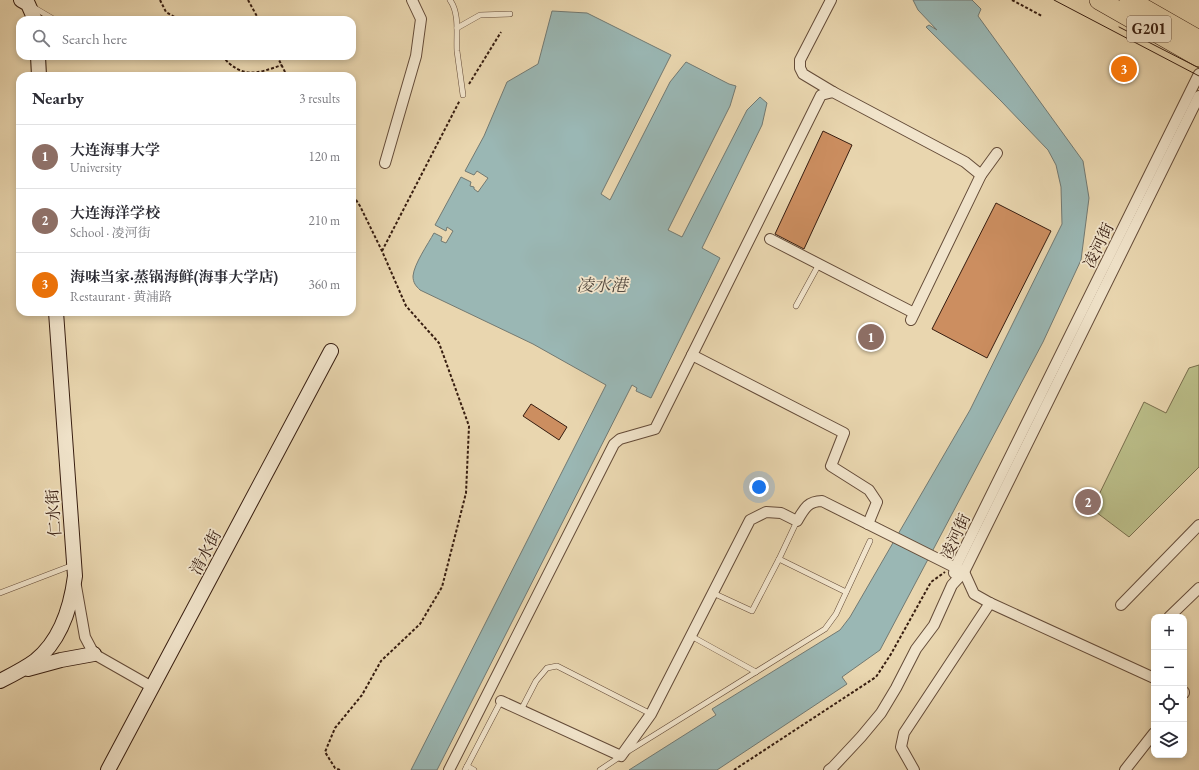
<!DOCTYPE html>
<meta charset="utf-8">
<style>
:root{--surface:#fff;--page:#f7f7f7;--text:#2b2b33;--muted:#7c7c81;--line:#e1e1e2;--accent:#111827}
body{margin:0;font-family:"EB Garamond","Noto Serif SC",serif;background:var(--page);color:var(--text)}
.controls{position:absolute;right:12px;bottom:12px;display:grid;overflow:hidden;border-radius:8px;box-shadow:0 2px 6px #0003}
.controls button{width:36px;height:36px;display:grid;place-items:center;padding:0;border:0;border-bottom:1px solid var(--line);background:var(--surface);color:var(--text);font:20px sans-serif}
.you{position:absolute;left:759px;top:487px;width:14px;height:14px;margin:-10px;border:3px solid #fff;border-radius:50%;background:#1a73e8;box-shadow:0 0 0 6px #1a73e833}
.badge{display:grid;place-items:center;width:26px;height:26px;border-radius:50%;background:var(--accent);color:#fff;font-size:13px;font-weight:700}
.pin{position:absolute;translate:-50% -50%;border:2px solid #fff;box-shadow:0 1px 4px #0006}
.list{margin:0;padding:0;list-style:none}
h2{display:flex;justify-content:space-between;align-items:center;height:52px;margin:0;padding:0 16px;font-size:17px}
h2 small{font-size:13px;font-weight:400;color:var(--muted)}
.list li{display:grid;grid-template-columns:26px 1fr auto;gap:12px;align-items:center;box-sizing:border-box;height:64px;padding:0 16px;border-top:1px solid var(--line)}
.list b{display:block;font-size:15px;white-space:nowrap}
.list p{margin:0;font-size:13px;white-space:nowrap;color:var(--muted)}
.list em{font-size:13px;font-style:normal;color:var(--muted)}
.icon{flex:none;width:22px;height:22px;fill:none;stroke:currentColor;stroke-width:2;stroke-linecap:round;stroke-linejoin:round}
.map{position:relative;flex:none;width:1199px;height:770px;overflow:hidden}
.search{position:absolute;background:var(--surface);box-shadow:0 2px 6px #0003;left:16px;top:16px;width:340px;height:44px;display:flex;align-items:center;gap:10px;box-sizing:border-box;padding:0 14px;border-radius:12px;color:var(--muted);font-size:15px}
.panel{position:absolute;background:var(--surface);box-shadow:0 2px 6px #0003;left:16px;top:72px;width:340px;height:244px;border-radius:12px}
.map>svg:first-child{display:block}
</style>
<div class="map">
<svg width="1199" height="770" viewBox="0 0 1199 770">
<rect width="100%" height="100%" fill="#e9d6af"/>
<filter id="stains"><feTurbulence type="fractalNoise" baseFrequency=".005" numOctaves="4"/><feColorMatrix values="0 0 0 0 .2 0 0 0 0 .09 0 0 0 0 .02 0 0 0 .5 -.17"/></filter>
<radialGradient id="worn" r=".72"><stop offset=".6" stop-color="#630" stop-opacity="0"/><stop offset="1" stop-color="#630" stop-opacity=".3"/></radialGradient>
<path fill="#babd88" stroke="#786d4c" d="M1199,365v102l-70,70 -37,-28 52,-107 22,11 23,-45z"/>
<g fill="#9ab7b4" stroke="#727972">
<path d="M913,0h59l9,9 -3,7 105,145 6,37 -8,62 -38,82 -163,308 -38,27 5,7 -130,86h-88l87,-55 -4,-6 128,-79 10,-13 120,-207 92,-186 -1,-37 -5,-22 -8,-15 -47,-49 -75,-74 3,-2 8,5 -19,-20z"/>
<path d="M552,11l35,2 84,42 -70,139 9,6 60,-118 16,-20 43,22 7,2 -6,20 -62,124 14,7 65,-127 13,-13 7,6 -5,22 -60,123 18,10 -69,140 -15,-7 1,-3 -5,-3 -195,385h-26l195,-385 -73,-41 -113,-54c-4,-4 -7,-7 -7,-14 1,-12 15,-32 21,-43l8,4 -1,4 5,2 7,-12 -6,-4 -1,4 -11,-6 26,-48 10,5 -1,4 4,1v2l4,3 10,-14 -11,-7 -3,4 -9,-4 19,-35 23,-54 31,-18z"/>
</g>
<g fill="#cc8e60" stroke="#371d10">
<path d="M823,131l29,14 -48,104 -29,-15z"/>
<path d="M996,203l55,28 -64,127 -55,-29z"/>
<path d="M531,404l36,23 -8,13 -36,-24z"/>
</g>
<g fill="none" stroke-linecap="round" stroke-linejoin="round">
<g stroke="#644b38" stroke-width="6">
<g id="lane">
<path d="M450,0c10,14 6,35 7,51 2,15 4,29 6,44"/>
<path d="M33,7l22,13"/>
<path d="M457,28l23,-13 30,-1"/>
<path d="M796,306l23,-42"/>
<path d="M779,559l67,33"/>
<path d="M0,593l73,-28"/>
<path d="M713,593l39,18 27,-52 18,-38"/>
<path d="M691,636l65,36"/>
<path d="M521,710l15,-29 11,-13 10,-2 94,48"/>
<path d="M627,752l198,-123 11,-15 34,-73"/>
<path d="M467,766l7,4"/>
<path d="M465,770l36,-69"/>
<path d="M600,770l21,-14"/>
</g>
</g>
<g stroke="#644b38" stroke-width="12">
<g id="street">
<path d="M831,0l-31,60v8l3,6 30,18"/>
<path d="M385,163l31,-107 5,-37 -9,-19"/>
<path d="M770,239l144,74"/>
<path d="M911,320l70,-145 16,-22"/>
<path d="M868,524l9,-22 -8,-12 -38,-24 13,-33 -152,-78 129,-260 12,-3 132,70 16,13"/>
<path d="M954,573l1,-5 244,-494"/>
<path d="M76,586l9,51 9,17 58,33"/>
<path d="M1121,605l78,-80"/>
<path d="M1169,617l30,-29"/>
<path d="M1184,692v1"/>
<path d="M501,701l120,55 30,-42 99,-194 16,-8 15,1 16,8c7,-12 11,-20 25,-20l142,71 10,22 16,9 164,75"/>
<path d="M449,770l165,-326 6,-5 35,-10 37,-74"/>
<path d="M829,770l4,-3 28,-30 20,-24 15,-25 20,-39 18,-24 18,-40 12,-13 235,-476"/>
<path d="M914,770l-13,-23 3,-14 86,-130"/>
<path d="M1125,770l29,-37"/>
</g>
</g>
<g stroke="#371d10" stroke-width="16">
<g id="secondary">
<path d="M21,0l7,4 7,16"/>
<path d="M38,56l1,20"/>
<path d="M28,669l33,-9 33,-6"/>
<path d="M0,681c12,-6 24,-12 35,-20 25,-20 36,-54 40,-85l-19,-264"/>
<path d="M108,770l223,-419"/>
</g>
</g>
<g stroke="#371d10" stroke-width="20">
<g id="highway">
<path d="M1099,0l100,57"/>
<path d="M1129,0l70,40"/>
</g>
</g>
<g stroke="#371d10" stroke-width="2" stroke-dasharray="3 2" stroke-linecap="butt">
<path d="M160,0l6,12 14,8"/>
<path d="M248,0l11,20"/>
<path d="M1012,0l30,16"/>
<path d="M222,56c20,23 34,18 60,9"/>
<path d="M277,56l10,20"/>
<path d="M469,84l32,-52"/>
<path d="M382,251l78,-151"/>
<path d="M340,770l-5,-2 -10,-16 10,-24 27,-33 19,-34 39,-37 22,-37 24,-94 3,-67 -30,-83 -33,-37 -24,-55 -22,-45 -8,-12"/>
<path d="M734,770l142,-93 15,-23 40,-72 14,-10"/>
</g>
<use href="#lane" stroke="#f1e4cb" stroke-width="5"/>
<use href="#street" stroke="#f1e4cb" stroke-width="10"/>
<use href="#secondary" stroke="#f1e4cb" stroke-width="14"/>
<use href="#highway" stroke="#e9d6af" stroke-width="19"/>
<g stroke="#371d10" stroke-width="1">
<path d="M1054,0l145,76"/>
<path d="M1119,27l80,41"/>
</g>
</g>
<g text-anchor="middle" stroke-width="3.5" stroke-linejoin="round" paint-order="stroke">
<rect fill="#f1e4cb" stroke="#6f5948" stroke-width="1" x="1127" y="16" width="44" height="26" rx="3"/>
<g font-size="15" font-weight="bold" fill="#371d10">
<text x="1149" y="34">G201</text>
</g>
<g font-size="16" fill="#371d10" stroke="#f1e4cb">
<text transform="translate(1098 245) rotate(-64)" y="6">凌河街</text>
<text transform="translate(53 513) rotate(-94)" y="6">仁水街</text>
<text transform="translate(955 536) rotate(-65)" y="6">凌河街</text>
<text transform="translate(205 552) rotate(-62)" y="6">清水街</text>
</g>
<g font-size="17" font-style="italic" fill="#554b41" stroke="#f1e4cb">
<text x="602" y="291">凌水港</text>
</g>
</g>
<rect width="100%" height="100%" filter="url(#stains)"/>
<rect width="100%" height="100%" fill="url(#worn)"/>
</svg>
<div class="controls">
<button>+</button>
<button>−</button>
<button><svg class="icon" aria-label="locate" viewBox="0 0 24 24"><circle cx="12" cy="12" r="6"/><path d="M12 2v4M12 18v4M2 12h4M18 12h4"/></svg></button>
<button><svg class="icon" aria-label="layers" viewBox="0 0 24 24"><path d="M12 4l9 5-9 5-9-5zM3 14l9 5 9-5"/></svg></button>
</div>
<div class="you"></div>
<div class="pin badge" style="left:871px;top:337px;background:#8d6e63">1</div>
<div class="pin badge" style="left:1088px;top:502px;background:#8d6e63">2</div>
<div class="pin badge" style="left:1124px;top:69px;background:#e8710a">3</div>
<div class="search"><svg class="icon" aria-label="search" viewBox="0 0 24 24"><circle cx="10" cy="10" r="6"/><path d="M15 15l6 6"/></svg>Search here</div>
<section class="panel">
<h2>Nearby<small>3 results</small></h2>
<ul class="list">
<li><span class="badge" style="background:#8d6e63">1</span><div><b>大连海事大学</b><p>University</p></div><em>120 m</em></li>
<li><span class="badge" style="background:#8d6e63">2</span><div><b>大连海洋学校</b><p>School · 凌河街</p></div><em>210 m</em></li>
<li><span class="badge" style="background:#e8710a">3</span><div><b>海味当家·蒸锅海鲜(海事大学店)</b><p>Restaurant · 黄浦路</p></div><em>360 m</em></li>
</ul>
</section>
</div>
